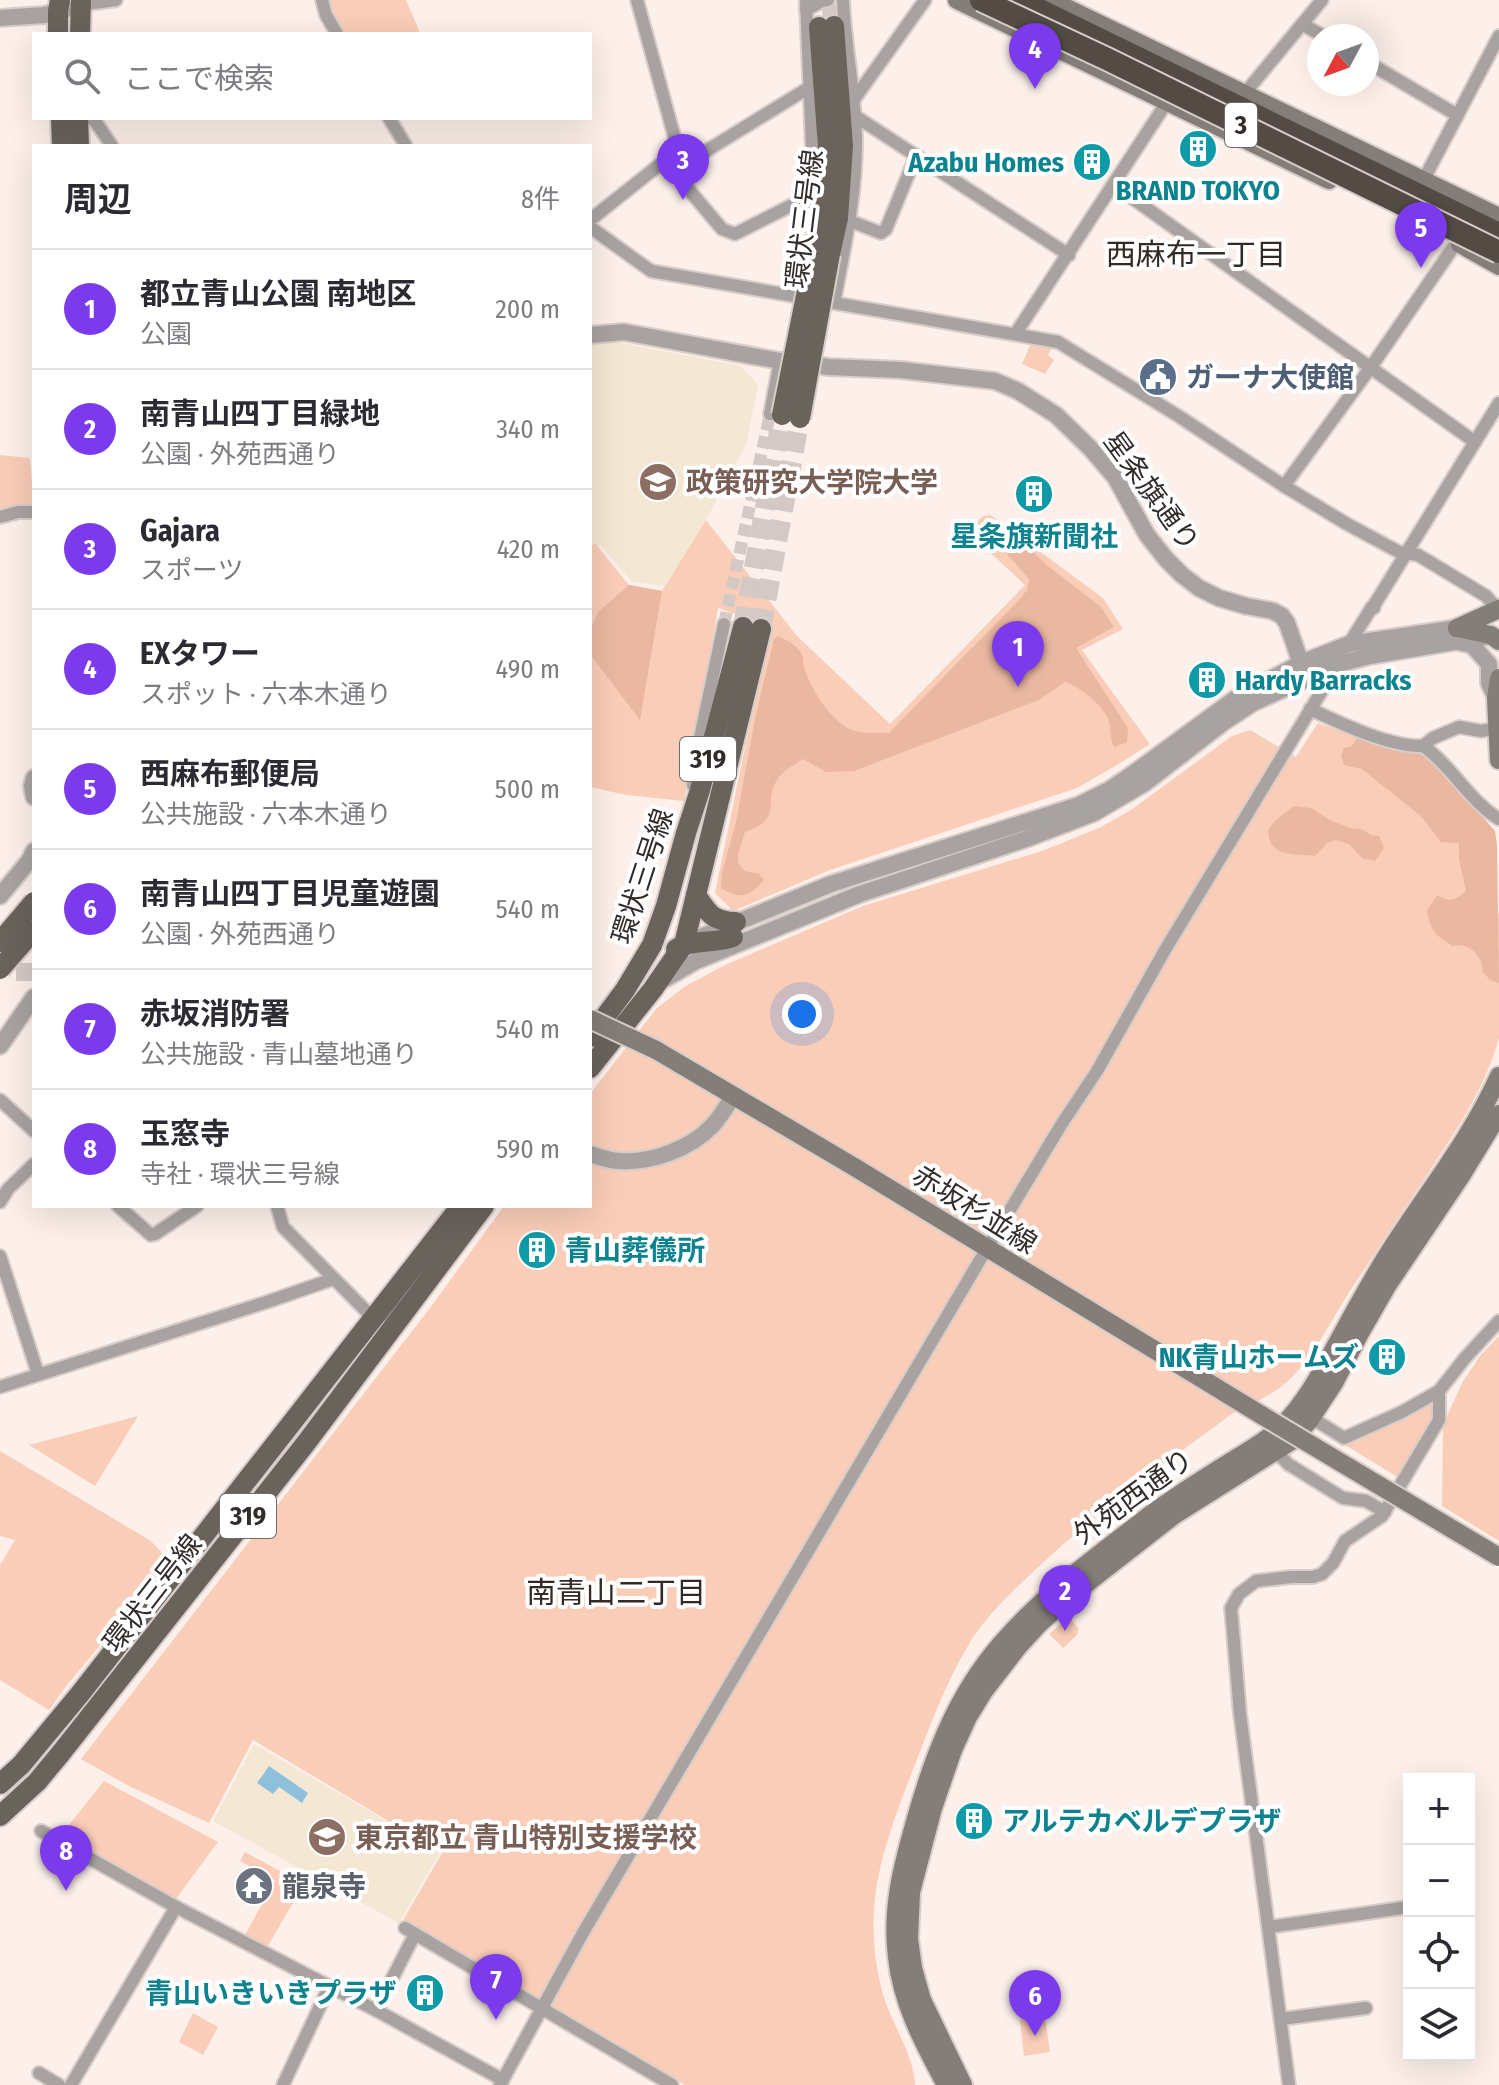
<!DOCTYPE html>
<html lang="ja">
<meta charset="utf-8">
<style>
:root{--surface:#fff;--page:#f2f2f3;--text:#2b2b33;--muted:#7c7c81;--line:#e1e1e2;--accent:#7c3aed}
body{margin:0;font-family:"Fira Sans Condensed","Noto Sans JP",sans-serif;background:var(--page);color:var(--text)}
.controls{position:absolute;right:24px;bottom:24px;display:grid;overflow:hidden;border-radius:0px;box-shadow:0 8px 32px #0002}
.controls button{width:72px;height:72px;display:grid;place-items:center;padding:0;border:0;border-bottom:2px solid var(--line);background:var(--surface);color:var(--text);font:40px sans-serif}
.compass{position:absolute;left:1307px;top:24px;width:72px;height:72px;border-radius:50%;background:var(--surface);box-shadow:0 8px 32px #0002;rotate:229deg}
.you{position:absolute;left:802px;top:1014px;width:28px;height:28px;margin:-20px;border:6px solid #fff;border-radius:50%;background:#1a73e8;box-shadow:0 0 0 12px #1a73e833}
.badge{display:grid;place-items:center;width:52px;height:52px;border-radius:50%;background:var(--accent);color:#fff;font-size:26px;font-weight:700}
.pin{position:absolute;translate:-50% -66px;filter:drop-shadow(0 2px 4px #0008)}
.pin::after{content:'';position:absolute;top:42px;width:28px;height:24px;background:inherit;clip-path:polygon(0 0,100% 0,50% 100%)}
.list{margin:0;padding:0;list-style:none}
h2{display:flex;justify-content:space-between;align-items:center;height:104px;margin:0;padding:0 32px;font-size:34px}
h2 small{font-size:26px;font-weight:400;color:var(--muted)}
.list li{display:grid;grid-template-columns:52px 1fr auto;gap:24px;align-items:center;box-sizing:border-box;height:120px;padding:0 32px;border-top:2px solid var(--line)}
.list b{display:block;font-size:30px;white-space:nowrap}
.list p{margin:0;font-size:26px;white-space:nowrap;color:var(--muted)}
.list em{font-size:26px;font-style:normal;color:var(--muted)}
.icon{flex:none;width:44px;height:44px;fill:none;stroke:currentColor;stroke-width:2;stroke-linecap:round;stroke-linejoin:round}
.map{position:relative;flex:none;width:1499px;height:2085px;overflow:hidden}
.search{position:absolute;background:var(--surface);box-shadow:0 8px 32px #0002;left:32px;top:32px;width:560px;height:88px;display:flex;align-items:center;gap:20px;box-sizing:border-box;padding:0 28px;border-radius:0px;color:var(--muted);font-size:30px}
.panel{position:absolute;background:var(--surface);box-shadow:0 8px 32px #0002;left:32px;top:144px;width:560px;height:1064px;border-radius:0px}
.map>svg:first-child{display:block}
</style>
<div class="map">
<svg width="1499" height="2085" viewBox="0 0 1499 2085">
<rect width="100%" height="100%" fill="#fdf0ea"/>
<g fill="#f4e7d3">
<path d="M602,343h20l119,23 17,19 -12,59 -40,76 -41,66 -33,-4 -32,-37 -10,9v-209z"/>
<path d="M254,1744l186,108 -41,71 -186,-102z"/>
</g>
<g fill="#f9cdb8">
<path d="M327,0h79l14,33 -78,1 -12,-19z"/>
<path d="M1031,343l22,2 -5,10 6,5 -9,14 -23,-10z"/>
<path d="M0,455l30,3 4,52 -34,2z"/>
<path d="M990,515l113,83 20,31 -41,21 68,94 -33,21 -40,23 -247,82 -97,41 -18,-18 55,-266 -52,-19 -34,193 -58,-6 -36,-8v-240l5,-4 34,42 33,6 44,-71 91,116 93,88 135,-139 -57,-53 15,-16z"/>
<path d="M1318,723c34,11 69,29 105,30l76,162v123c-14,51 -44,94 -72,137 -25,37 -50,75 -75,113 -22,33 -39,73 -71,99 -17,13 -39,19 -56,32 -66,48 -133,97 -192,153 -23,22 -48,45 -64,72 -22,36 -38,79 -53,118 -16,41 -36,92 -41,136 -4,35 0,76 12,108 10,26 27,52 28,79h-230l-283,-163 40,-69 -189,-113 -44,83 -80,-37 -48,-27 349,-451 74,-102h86v-112l66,-85 28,-22 41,-22 138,-59 182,-56 56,-23 30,-17 101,-74 18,-6 46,27z"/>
<path d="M1499,1336v205l-57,-35 1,-81 19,-42 18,-27z"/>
<path d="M1426,1402l8,3 1,11 -36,62 -57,-35z"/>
<path d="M138,1416l-43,70 -66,-41z"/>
<path d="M0,1451l151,90 19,21 -104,124 -17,24 -49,-30v-115l15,-25 -15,-4z"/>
<path d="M1069,1617l10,12 -2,6 -14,13 -14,-14z"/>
<path d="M104,1781l114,61 -43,58 -115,-64z"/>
<path d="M245,1852l59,32 -38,65 -22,-12 31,-57 -35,-19z"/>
<path d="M193,2013l25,14 -15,28 -24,-13z"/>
<path d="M1045,2017l5,35 -26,4 -4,-36z"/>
</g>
<g fill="#eab8a1">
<path d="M1012,544h13l23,22 53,41 13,20 -38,21 52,80 -1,14 -13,5c-4,-9 -3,-17 -5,-26 -4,-14 -31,-36 -44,-39l-26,18 -185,71 -28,1 -23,-13c-9,6 -21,12 -26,21 -15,23 8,38 -32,52l-7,22v9l7,8 14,3 5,6c-15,17 -23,20 -43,8l1,-16 14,-50 20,-108 18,-75 4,-3c8,4 20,9 24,19 2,3 0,8 2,12 6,21 27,55 48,63 11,4 26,3 37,3l132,-135 6,-8 2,-11 -22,-25z"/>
<path d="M629,585l33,6 -22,129 -50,-66v-24l8,-18z"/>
<path d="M1357,738h9l34,12 19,3 19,6 40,46 2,9 15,17 2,14 2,138 -9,-3 -7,-8c0,-16 -14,-30 -30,-26 -18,-11 -23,-15 -26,-36l10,-15c12,8 19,5 29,-4l-7,-32v-16l-18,-1 -20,-26 -24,-19 -35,-28 -18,-4 -3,-9 3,-8 8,-2z"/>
<path d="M1294,806l17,2 21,13 18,7 12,1 9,6 8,1 5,12 -9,13 -13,-3 -13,-14 -14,-4 -8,3 -12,13c-20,-3 -46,3 -47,-26l8,-10z"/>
</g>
<path fill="#8ec0dc" d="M269,1766l39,27 -6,10 -23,-16 -6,7 -16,-11z"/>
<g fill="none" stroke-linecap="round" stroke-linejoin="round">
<path stroke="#d4c9c4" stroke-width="12" stroke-dasharray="12 6" stroke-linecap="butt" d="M724,624l46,-210"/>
<path stroke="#d4c9c4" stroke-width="18" stroke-dasharray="18 9" stroke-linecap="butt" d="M16,972h18"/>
<g stroke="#d4c9c4" stroke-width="20" stroke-dasharray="20 10" stroke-linecap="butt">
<path d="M831,0l3,26"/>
<path d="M743,627l39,-212"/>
<path d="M761,629l39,-211"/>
</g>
<g stroke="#d8cdc8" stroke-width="16">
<g id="minor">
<path d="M322,0l4,15 11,19"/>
<path d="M637,0l41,150 2,25 9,15 33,39 13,5 71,-36"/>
<path d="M806,0l6,148 -6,50 8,34"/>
<path d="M80,5l36,-5"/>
<path d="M806,10l16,-9 6,-1"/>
<path d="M1302,24l21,12"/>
<path d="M1367,62l90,53"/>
<path d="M1245,93l77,-93"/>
<path d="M855,98l70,-98"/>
<path d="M855,116l214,139"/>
<path d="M90,118l5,3 17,25"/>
<path d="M389,118l17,28"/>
<path d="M680,167l130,-80"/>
<path d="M1423,181l76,-145"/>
<path d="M1114,185l361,257"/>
<path d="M590,220l88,-70"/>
<path d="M850,221l31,12 5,-4 30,-73"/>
<path d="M590,227l61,44 407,71 122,75 104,69 63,38 52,28 19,3 68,41 7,8 6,2"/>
<path d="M834,303c10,-53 22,-106 22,-160 0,-48 -11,-95 -13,-143"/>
<path d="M1016,333l151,-231"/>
<path d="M770,414l10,-53"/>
<path d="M1284,486l87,-119 86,-125"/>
<path d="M0,517l18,-5h16"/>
<path d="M1349,644l23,-37 2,1 -1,-1 126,-204"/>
<path d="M1310,709c30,14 79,38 113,37 29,20 46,55 76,73"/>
<path d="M1423,746l10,-8 26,-11 22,4 16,-3"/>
<path d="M693,785l4,-33 27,-128"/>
<path d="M0,1100l34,31"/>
<path d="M0,1202l8,-13 26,-25"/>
<path d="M118,1206l33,29 4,-1 42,-28"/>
<path d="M277,1206l6,21 91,92 34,-15"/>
<path d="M0,1256l38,118"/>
<path d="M0,1387l267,-85 66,-23"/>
<path d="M1307,1415l37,23 58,-26 37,-21 26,-33 34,-37"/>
<path d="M1273,1448l15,16 55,34 23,3 19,11"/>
<path d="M41,1831l135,76 207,107 120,66"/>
<path d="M1269,1927l140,-20"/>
<path d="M405,1928l267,157"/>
<path d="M376,2010l39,-76"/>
<path d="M1281,2019l85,-11"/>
<path d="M39,2073l20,12"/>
<path d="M71,2085l105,-178"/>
<path d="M283,2085l46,-98"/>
<path d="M500,2085l84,-154 393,-666 84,-140 36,-54 68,-121 173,-286"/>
<path d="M1289,2085l-49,-371 -9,-106 8,-14 17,-13 35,-4h22l9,-3 11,-11 12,-22 37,-25 57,-96v-29"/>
</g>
</g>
<g stroke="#d8cdc8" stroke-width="20">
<g id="tertiary">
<path d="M0,18l44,-3 23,-6"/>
<path d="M590,335l34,-3 156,29 49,6 72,3 94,11 23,10 38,24 34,33 25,29 32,58 19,24 16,16 17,13 20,10 27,8 27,5 9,5 5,7 19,55"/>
<path d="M1458,642l14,3 17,19v19l7,15"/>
<path d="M34,778l-2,8 2,11"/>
<path d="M0,896l29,-35 5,-10"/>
<path d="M696,939l135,-55 248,-79 30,-15 25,-17 105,-77 62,-33 48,-19 108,-16"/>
<path d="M663,980l33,-19 164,-67 166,-55 68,-26 51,-30 79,-61 29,-19 85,-39 32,-8 120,-20"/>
<path d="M0,1046l34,-49"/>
<path d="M590,1154c10,3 20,7 30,7 31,2 70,-12 92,-35 8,-8 15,-20 21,-30"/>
</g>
</g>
<g stroke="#d8cdc8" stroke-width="22">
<g id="secondary">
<path d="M957,0l372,180"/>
<path d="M1050,0l449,217"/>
<path d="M1460,244l39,22"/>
<path d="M1457,628l42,-19"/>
<path d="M1457,628l34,7 8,6"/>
<path d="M1499,678l-3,20 3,62"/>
<path d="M656,1050l200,118 407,248"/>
<path d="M946,2085c-22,-41 -44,-81 -49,-128 -6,-47 5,-90 18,-135 18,-65 41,-126 86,-178 41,-48 92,-85 141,-123 28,-22 58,-40 88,-59 18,-11 37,-21 52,-36 25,-25 41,-57 58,-88 14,-26 28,-51 43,-76 38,-62 86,-119 116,-186"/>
<path d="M963,2085l-41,-85 -9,-32 -4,-29 2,-47 22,-84 20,-58 15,-33 16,-26 34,-44 21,-23 24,-22 110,-86 117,-74 19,-21 25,-38 26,-50 27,-47 74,-110 38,-62"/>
</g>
</g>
<g stroke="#d8cdc8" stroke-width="24">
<g id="primary">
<path d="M58,34v-23l2,-11"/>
<path d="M80,34l1,-34"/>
<path d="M61,118l1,28"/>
<path d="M78,118l1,28"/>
<path d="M815,251l11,-72 2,-32 -9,-120"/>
<path d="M830,254l8,-36 5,-72 -9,-120"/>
<path d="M696,895c13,19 16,26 40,27"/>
<path d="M676,949c16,-10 39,-5 57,-12"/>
<path d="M590,1037l35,-47 27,-45 14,-39 20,-73 14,-43 43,-163"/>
<path d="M590,1068l63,-79 31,-45 77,-315"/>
<path d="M0,1784l21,-19 59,-71 381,-488"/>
<path d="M0,1816l37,-34 24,-29 245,-310 178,-237"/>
</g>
</g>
<g stroke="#d8cdc8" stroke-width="26">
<path id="motorway" d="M1019,0l480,234"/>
</g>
<use href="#minor" stroke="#a8a3a0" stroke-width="12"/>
<use href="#tertiary" stroke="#a8a3a0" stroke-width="16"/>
<use href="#secondary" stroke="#847d78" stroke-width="18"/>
<use href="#primary" stroke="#6a635c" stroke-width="20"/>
<use href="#motorway" stroke="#544c44" stroke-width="22"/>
<g stroke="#d8cdc8" stroke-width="22" stroke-linecap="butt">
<g id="secondary-bridge">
<path d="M590,1019l66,31"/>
<path d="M1263,1416l236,141"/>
</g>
</g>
<g stroke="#d8cdc8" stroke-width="24" stroke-linecap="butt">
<g id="primary-bridge">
<path d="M782,415l33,-164"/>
<path d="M800,418l30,-164"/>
<path d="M0,942l34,-40"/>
<path d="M0,969l34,-39"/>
</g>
</g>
<g stroke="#d8cdc8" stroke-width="26" stroke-linecap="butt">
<path id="motorway-bridge" d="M981,0l126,59 392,193"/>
</g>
<use href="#secondary-bridge" stroke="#847d78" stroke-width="18"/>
<use href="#primary-bridge" stroke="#6a635c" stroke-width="20"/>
<use href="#motorway-bridge" stroke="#544c44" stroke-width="22"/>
</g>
<defs>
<g id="building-disc" transform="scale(2)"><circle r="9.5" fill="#0f9aa8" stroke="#fff"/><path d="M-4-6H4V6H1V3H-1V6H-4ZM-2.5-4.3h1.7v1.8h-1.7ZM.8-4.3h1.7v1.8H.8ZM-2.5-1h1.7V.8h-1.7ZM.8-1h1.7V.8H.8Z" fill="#fff"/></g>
<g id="civic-disc" transform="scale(2)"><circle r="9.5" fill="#5c6f8a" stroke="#fff"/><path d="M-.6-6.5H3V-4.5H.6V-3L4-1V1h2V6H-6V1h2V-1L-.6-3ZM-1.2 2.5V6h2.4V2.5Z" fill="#fff"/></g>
<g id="university-disc" transform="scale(2)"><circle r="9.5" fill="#8d6e63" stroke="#fff"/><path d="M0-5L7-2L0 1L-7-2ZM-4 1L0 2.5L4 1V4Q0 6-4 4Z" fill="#fff"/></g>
<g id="school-disc" transform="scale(2)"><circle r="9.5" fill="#8d6e63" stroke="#fff"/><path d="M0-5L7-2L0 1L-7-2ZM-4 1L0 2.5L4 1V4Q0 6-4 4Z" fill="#fff"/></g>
<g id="temple-disc" transform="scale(2)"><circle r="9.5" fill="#6b7280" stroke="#fff"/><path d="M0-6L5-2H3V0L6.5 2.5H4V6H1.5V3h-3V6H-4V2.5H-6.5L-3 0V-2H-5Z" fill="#fff"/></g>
</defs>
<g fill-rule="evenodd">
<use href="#building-disc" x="1198" y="149"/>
<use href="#building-disc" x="1092" y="162"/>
<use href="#civic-disc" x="1158" y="377"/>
<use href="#university-disc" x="658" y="482"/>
<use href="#building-disc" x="1034" y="494"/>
<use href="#building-disc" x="1207" y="680"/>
<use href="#building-disc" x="537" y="1250"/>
<use href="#building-disc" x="1387" y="1357"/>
<use href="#building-disc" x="974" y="1821"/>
<use href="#school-disc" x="327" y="1837"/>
<use href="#temple-disc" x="254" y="1886"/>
<use href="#building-disc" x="425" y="1993"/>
</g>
<g text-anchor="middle" stroke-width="8" stroke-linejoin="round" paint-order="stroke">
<g fill="#fff" stroke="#706c6b" stroke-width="2">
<rect x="1225" y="103" width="32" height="44" rx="6"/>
<rect x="680" y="737" width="56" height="44" rx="6"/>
<rect x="220" y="1494" width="56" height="44" rx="6"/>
</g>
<g font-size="26" font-weight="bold" fill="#322d2b">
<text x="1241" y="134">3</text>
<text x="708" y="768">319</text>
<text x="248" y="1525">319</text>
</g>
<g font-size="28" font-weight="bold" fill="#0d838f" stroke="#fff" text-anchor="end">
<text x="1064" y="172">Azabu Homes</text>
<text x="1198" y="200" text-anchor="middle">BRAND TOKYO</text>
<text x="1034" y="546" text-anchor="middle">星条旗新聞社</text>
<text x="1235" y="690" text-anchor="start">Hardy Barracks</text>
<text x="565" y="1260" text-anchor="start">青山葬儀所</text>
<text x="1359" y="1367">NK青山ホームズ</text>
<text x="1002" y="1831" text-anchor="start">アルテカベルデプラザ</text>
<text x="397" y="2003">青山いきいきプラザ</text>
</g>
<g font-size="28" fill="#322d2b" stroke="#fff">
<text transform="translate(804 219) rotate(-83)" y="10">環状三号線</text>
<text transform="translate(1152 491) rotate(54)" y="10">星条旗通り</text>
<text transform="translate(642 876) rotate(-72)" y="10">環状三号線</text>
<text transform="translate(975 1209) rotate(32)" y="10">赤坂杉並線</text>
<text transform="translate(1133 1496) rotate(-36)" y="10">外苑西通り</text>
<text transform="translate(152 1593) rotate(-52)" y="10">環状三号線</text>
</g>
<g font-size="28" font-weight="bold" fill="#4e5e75" stroke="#fff" text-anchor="start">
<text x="1186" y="387">ガーナ大使館</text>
</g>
<g font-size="28" font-weight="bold" fill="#785e54" stroke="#fff" text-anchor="start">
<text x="686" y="492">政策研究大学院大学</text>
<text x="355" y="1847">東京都立 青山特別支援学校</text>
</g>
<g font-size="28" font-weight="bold" fill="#5b616d" stroke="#fff" text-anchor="start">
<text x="282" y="1896">龍泉寺</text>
</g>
<g font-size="30" fill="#332925" stroke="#fff">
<text x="1196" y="265">西麻布一丁目</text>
<text x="616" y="1603">南青山二丁目</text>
</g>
</g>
</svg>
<div class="controls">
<button>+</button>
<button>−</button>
<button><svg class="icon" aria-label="locate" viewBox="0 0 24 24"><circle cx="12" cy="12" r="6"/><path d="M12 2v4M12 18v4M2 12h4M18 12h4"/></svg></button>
<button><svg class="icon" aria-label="layers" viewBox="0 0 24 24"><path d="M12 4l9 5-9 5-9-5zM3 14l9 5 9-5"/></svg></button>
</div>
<svg class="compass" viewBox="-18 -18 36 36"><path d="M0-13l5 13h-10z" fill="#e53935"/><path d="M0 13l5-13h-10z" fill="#7c7c81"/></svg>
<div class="you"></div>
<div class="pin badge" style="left:1018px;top:687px">1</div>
<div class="pin badge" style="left:1065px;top:1631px">2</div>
<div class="pin badge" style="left:683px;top:200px">3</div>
<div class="pin badge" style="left:1035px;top:89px">4</div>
<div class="pin badge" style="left:1421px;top:268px">5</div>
<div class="pin badge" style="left:1035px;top:2036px">6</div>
<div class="pin badge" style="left:496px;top:2020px">7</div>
<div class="pin badge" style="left:66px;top:1891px">8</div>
<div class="search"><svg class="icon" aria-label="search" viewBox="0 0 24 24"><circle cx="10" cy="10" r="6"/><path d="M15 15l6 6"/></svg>ここで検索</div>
<section class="panel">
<h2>周辺<small>8件</small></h2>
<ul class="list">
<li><span class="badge">1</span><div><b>都立青山公園 南地区</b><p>公園</p></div><em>200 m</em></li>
<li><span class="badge">2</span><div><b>南青山四丁目緑地</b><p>公園 · 外苑西通り</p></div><em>340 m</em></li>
<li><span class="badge">3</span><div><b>Gajara</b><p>スポーツ</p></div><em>420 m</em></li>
<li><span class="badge">4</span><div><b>EXタワー</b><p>スポット · 六本木通り</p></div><em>490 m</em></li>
<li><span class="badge">5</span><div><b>西麻布郵便局</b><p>公共施設 · 六本木通り</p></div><em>500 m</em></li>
<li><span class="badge">6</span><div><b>南青山四丁目児童遊園</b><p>公園 · 外苑西通り</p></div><em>540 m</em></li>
<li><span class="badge">7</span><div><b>赤坂消防署</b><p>公共施設 · 青山墓地通り</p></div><em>540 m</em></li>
<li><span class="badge">8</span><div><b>玉窓寺</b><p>寺社 · 環状三号線</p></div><em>590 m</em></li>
</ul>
</section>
</div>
